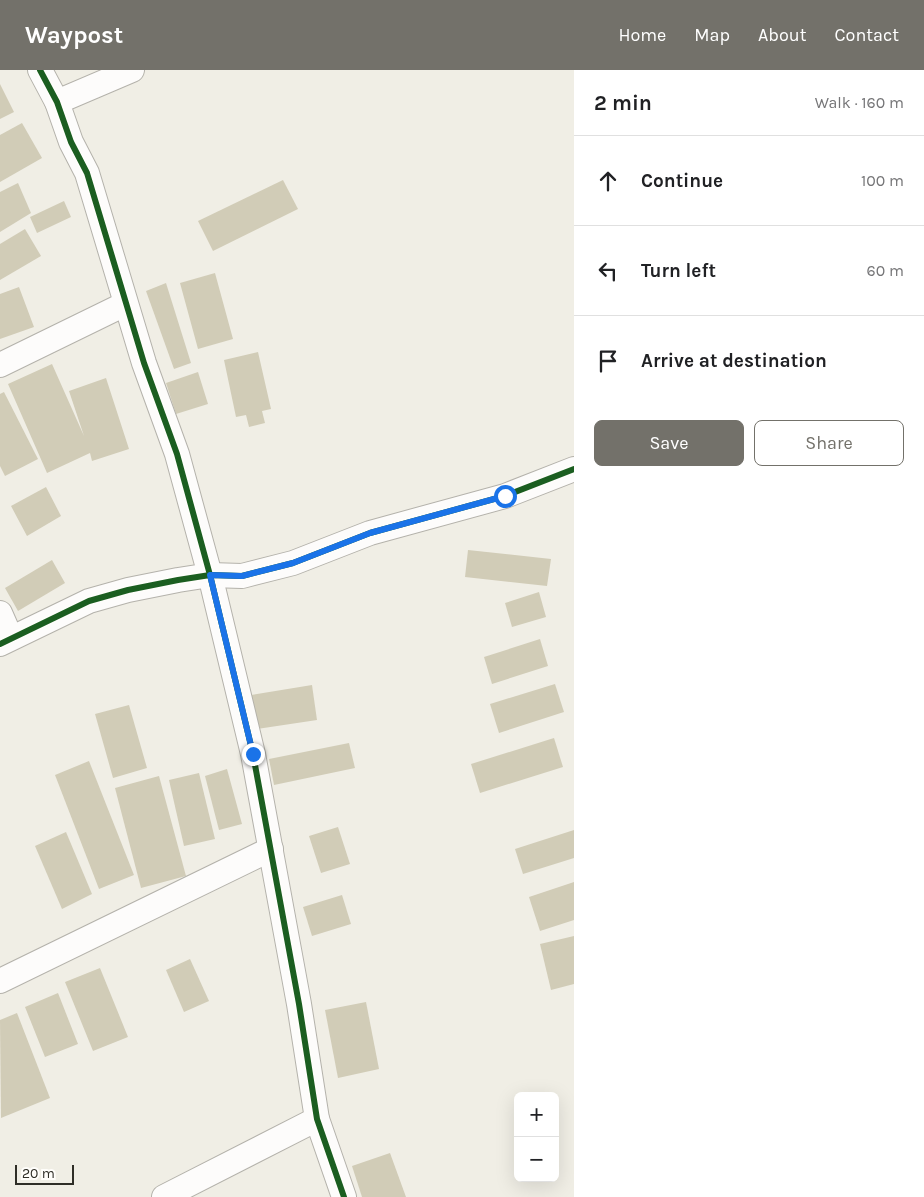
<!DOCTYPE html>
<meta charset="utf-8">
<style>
:root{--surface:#fff;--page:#f6f6f6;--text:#202124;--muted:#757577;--line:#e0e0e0;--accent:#73716a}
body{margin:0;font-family:Karla,sans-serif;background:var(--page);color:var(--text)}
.controls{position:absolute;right:15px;bottom:15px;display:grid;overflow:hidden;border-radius:8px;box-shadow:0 5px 20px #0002}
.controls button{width:45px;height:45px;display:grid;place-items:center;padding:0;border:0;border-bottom:1px solid var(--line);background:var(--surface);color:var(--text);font:25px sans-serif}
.scale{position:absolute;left:15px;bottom:12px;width:59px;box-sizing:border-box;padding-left:5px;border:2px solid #2f2e27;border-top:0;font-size:14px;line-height:18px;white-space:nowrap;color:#2f2e27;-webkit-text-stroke:4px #fffefb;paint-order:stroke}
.stop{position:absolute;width:15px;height:15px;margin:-11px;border:4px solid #1a73e8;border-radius:50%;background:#fff}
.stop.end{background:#1a73e8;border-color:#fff;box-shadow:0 1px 5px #0008}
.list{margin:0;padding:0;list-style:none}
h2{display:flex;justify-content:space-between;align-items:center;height:65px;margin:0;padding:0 20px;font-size:21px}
h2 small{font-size:16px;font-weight:400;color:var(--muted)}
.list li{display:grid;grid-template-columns:32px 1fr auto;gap:15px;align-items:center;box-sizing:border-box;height:90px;padding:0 20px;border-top:1px solid var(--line)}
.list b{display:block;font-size:19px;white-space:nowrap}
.list em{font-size:16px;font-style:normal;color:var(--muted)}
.actions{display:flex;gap:10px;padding:15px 20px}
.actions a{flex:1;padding:11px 0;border:1px solid var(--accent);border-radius:8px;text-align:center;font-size:18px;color:var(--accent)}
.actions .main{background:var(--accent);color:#fff}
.icon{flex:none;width:28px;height:28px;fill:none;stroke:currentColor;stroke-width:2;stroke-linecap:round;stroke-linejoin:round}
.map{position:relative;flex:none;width:574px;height:1127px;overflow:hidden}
header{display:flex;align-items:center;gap:30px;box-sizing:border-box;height:70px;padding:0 25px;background:var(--accent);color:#fff}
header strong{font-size:24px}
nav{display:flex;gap:28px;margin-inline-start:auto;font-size:18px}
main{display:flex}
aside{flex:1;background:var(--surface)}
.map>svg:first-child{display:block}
</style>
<header>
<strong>Waypost</strong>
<nav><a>Home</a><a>Map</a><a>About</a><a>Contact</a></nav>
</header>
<main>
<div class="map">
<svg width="574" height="1127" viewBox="0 0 574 1127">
<rect width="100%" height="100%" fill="#f0eee5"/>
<g fill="#d1ccb7">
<path d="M0,14l14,28 -14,7z"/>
<path d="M22,53l20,35 -42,24v-47z"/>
<path d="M283,110l15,29 -85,42 -15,-30z"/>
<path d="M18,113l13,30 -31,19v-40z"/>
<path d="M64,131l7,16 -34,16 -7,-16z"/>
<path d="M25,159l16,27 -41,24v-36z"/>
<path d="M215,203l18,66 -35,10 -18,-66z"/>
<path d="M166,213l25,80 -17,6 -28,-78z"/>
<path d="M19,217l15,40 -34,12v-45z"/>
<path d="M258,282l13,57 -9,2 3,12 -16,4 -3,-12 -10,2 -12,-57z"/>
<path d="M52,294l32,72 -15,-45 37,-13 23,71 -37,12 -2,-8 -43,20 -39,-89z"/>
<path d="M198,302l10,32 -32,10 -10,-31z"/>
<path d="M4,322l34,67 -33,17 -5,-10v-72z"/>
<path d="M46,417l15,29 -34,20 -16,-30z"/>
<path d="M468,480l83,9 -4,27 -82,-9z"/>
<path d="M52,490l13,23 -47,28 -13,-23z"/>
<path d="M539,522l7,25 -34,10 -7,-24z"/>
<path d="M540,569l8,27 -56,18 -8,-27z"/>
<path d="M555,614l9,28 -65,21 -9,-29z"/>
<path d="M312,615l5,35 -60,9 -6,-34z"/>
<path d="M129,635l18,63 -34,10 -18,-64z"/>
<path d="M554,668l9,29 -83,26 -9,-29z"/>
<path d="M349,673l6,25 -81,17 -5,-26z"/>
<path d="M89,691l45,114 -35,14 -44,-114z"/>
<path d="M227,699l15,55 -23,6 -14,-54z"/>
<path d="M199,703l16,66 -31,7 -15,-66z"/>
<path d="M159,706l27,100 -45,12 -26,-100z"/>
<path d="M338,757l12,37 -29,9 -12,-37z"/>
<path d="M574,760v28l-51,16 -8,-25z"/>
<path d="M66,762l26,62 -30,15 -27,-63z"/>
<path d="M574,812v38l-34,11 -11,-34z"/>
<path d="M342,825l9,29 -39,12 -9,-29z"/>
<path d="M574,866v48l-23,6 -11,-46z"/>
<path d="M190,889l19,42 -25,11 -18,-42z"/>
<path d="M100,898l28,69 -35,14 -28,-69z"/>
<path d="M58,923l20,51 -33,13 -20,-50z"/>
<path d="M366,932l13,67 -41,9 -13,-68z"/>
<path d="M17,943l33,85 -49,20 -1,-98z"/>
<path d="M390,1083l16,44h-44l-10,-31z"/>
</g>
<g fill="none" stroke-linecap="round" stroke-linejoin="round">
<g stroke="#b4b2ab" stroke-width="26">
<g id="minor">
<path d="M40,0l17,32 14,40 16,31 57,190 33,91 33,121 43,179 46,250 18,115 27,78"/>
<path d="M57,32l75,-32"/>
<path d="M0,295l125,-61"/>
<path d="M0,543l11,25"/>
<path d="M0,574l89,-43 39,-11 50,-10 32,-5 32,1 51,-13 77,-30 135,-37 69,-27"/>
<path d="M0,911l271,-132"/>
<path d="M164,1127l153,-78"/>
</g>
</g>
<use href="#minor" stroke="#fdfcfb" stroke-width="24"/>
<g stroke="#fffefb" stroke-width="9">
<g id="cycleway">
<path d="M40,0l17,32 14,40 16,31 57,190 33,91 33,121 43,179 46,250 18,115 27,78"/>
<path d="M0,574l89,-43 39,-11 50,-10 32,-5 32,1 51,-13 77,-30 135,-37 69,-27"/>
</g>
</g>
<use href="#cycleway" stroke="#1b5e20" stroke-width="6"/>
</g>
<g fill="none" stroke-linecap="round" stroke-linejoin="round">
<path stroke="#1a73e8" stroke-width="6" d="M253,684l-43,-179 32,1 51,-13 77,-30 135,-37"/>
</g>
</svg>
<div class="controls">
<button>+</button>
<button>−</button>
</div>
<div class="scale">20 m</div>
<div class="stop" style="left:505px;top:426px"></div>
<div class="stop end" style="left:253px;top:684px"></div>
</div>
<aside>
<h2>2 min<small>Walk · 160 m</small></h2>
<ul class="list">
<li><svg class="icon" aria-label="ahead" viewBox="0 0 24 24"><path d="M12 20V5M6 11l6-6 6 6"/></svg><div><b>Continue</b></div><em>100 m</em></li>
<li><svg class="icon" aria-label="left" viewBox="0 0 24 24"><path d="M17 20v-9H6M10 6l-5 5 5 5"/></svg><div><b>Turn left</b></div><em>60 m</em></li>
<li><svg class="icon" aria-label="arrive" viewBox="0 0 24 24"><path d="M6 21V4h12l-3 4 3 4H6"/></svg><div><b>Arrive at destination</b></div></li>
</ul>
<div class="actions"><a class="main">Save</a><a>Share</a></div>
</aside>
</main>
